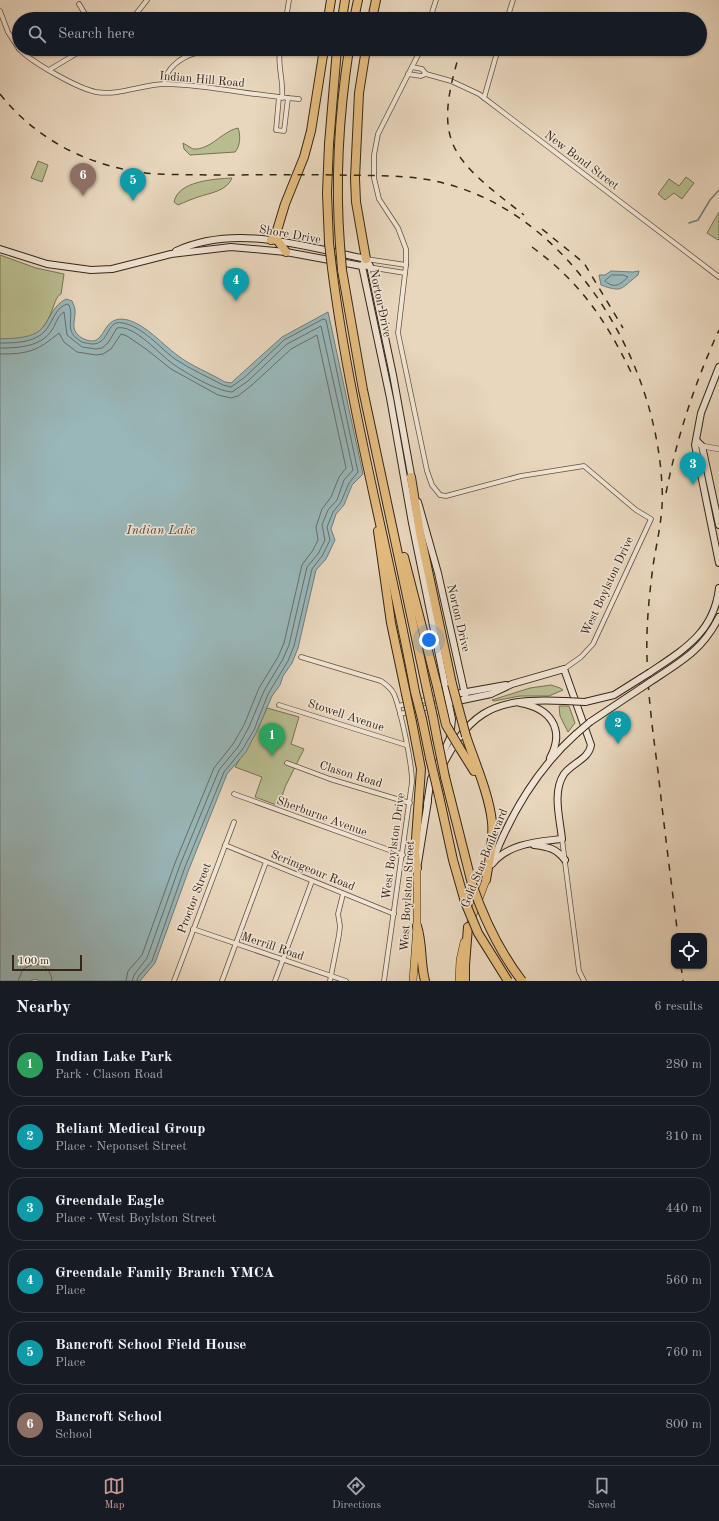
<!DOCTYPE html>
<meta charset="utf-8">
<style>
:root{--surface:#171b24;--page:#242831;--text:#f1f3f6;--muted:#9ea1a6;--line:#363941;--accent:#c59692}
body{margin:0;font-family:"Old Standard TT",serif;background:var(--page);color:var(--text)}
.controls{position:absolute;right:12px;bottom:12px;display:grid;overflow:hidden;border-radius:8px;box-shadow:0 1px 3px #0004}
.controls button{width:36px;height:36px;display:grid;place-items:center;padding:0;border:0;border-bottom:1px solid var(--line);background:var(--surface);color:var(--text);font:20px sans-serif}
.scale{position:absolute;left:12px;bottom:10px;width:70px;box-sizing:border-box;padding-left:4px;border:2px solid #362616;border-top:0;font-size:11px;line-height:14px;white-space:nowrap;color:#362616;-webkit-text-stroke:3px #f0e4d4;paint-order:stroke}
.you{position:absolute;left:429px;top:640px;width:14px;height:14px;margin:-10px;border:3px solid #fff;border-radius:50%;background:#1a73e8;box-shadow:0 0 0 6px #1a73e833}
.badge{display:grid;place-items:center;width:26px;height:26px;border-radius:50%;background:var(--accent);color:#fff;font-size:13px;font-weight:700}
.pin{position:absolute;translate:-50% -33px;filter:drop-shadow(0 1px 2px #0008)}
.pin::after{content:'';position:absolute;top:21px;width:14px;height:12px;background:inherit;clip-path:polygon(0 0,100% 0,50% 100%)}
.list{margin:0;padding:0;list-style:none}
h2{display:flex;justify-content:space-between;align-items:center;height:52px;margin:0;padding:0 16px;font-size:17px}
h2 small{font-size:13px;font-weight:400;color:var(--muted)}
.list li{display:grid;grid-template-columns:26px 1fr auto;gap:12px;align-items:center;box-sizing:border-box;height:64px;margin:0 8px 8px;padding:0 8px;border:1px solid var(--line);border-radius:16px}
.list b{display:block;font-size:15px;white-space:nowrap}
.list p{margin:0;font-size:13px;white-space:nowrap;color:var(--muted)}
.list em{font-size:13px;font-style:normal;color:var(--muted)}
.icon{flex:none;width:22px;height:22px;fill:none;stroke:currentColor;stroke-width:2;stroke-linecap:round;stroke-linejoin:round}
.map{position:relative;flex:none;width:719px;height:981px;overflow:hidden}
.search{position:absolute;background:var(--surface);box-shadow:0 1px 3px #0004;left:12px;right:12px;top:12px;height:44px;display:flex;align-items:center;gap:10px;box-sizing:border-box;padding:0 14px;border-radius:22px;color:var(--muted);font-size:15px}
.sheet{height:484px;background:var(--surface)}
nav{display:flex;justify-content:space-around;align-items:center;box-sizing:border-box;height:56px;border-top:1px solid var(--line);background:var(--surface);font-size:11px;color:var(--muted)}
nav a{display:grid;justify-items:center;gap:2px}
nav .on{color:var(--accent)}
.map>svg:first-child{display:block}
</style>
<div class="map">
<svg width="719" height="981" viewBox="0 0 719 981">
<rect width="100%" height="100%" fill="#e8d6bd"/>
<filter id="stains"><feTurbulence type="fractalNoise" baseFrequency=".005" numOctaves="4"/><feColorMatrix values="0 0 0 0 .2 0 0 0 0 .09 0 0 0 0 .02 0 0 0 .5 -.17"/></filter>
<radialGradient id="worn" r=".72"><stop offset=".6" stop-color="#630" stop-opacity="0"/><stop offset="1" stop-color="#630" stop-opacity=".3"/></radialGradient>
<g fill="#b8bd90" stroke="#777253">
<path d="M238,128c3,7 2,19 -3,24l-45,3 -6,-6 -1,-6 10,6c18,1 28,-17 45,-21z"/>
<path d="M38,161l10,4 -6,17 -11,-4z"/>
<path d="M686,177l8,6 -12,16 -8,-6 -9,7 -7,-6 11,-15 10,7z"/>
<path d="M232,178c-5,13 -22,15 -34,19 -6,2 -13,5 -20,8l-4,-3c4,-21 40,-23 58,-24z"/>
<path d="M719,212v27l-1,1 -11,-7z"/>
<path d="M0,255l36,13 28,6 -3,20c-10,4 -7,37 -36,44 -8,2 -17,1 -25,1z"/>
<path d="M551,685l9,3 3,2 -14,6h-29l-26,5 -2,-1 38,-12z"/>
<path d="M559,706h10l6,17 -7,9 -8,-16z"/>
<path d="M267,708l32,9 -8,27 13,5 -19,38 -6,19 -24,-9 7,-20 -27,-10 22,-36z"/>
</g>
<g fill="#99b7b9" stroke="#717d78">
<path d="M611,271l22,1 6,-1 -1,4c-18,14 -15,18 -37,10l-2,-10h6z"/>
<path d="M66,299l6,2c1,3 3,6 3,9 1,11 -7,21 9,29 24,11 15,-26 44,-19 18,5 34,24 49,35 14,11 33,18 48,27l6,1 51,-46 46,-25 35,162 -11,11 -8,20 -8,9 -5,15 4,11 -9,19 -10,11 -18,78 -6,15 -9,13 -3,9 -8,11 -15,35 -11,21 -19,22 -38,95 -34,94 -15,18h-100l-5,-2 -5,2h-30v-642c15,-1 34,0 44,-13 8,-11 9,-20 22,-27z"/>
</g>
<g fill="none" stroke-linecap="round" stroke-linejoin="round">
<g stroke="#686e68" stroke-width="1">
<path d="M612,275h11l5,2c-8,8 -14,12 -23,4z"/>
<path d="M0,343c16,0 38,0 48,-16 6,-9 8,-19 19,-23l2,1c6,14 -7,26 13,37 2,1 6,1 9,2 20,1 14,-25 32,-21 20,4 36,24 52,36 15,10 33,18 48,26l8,2 14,-10 39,-37 39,-21 3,1 32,152 -9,11 -8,19 -8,10 -6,15 3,13 -8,16 -10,13 -18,77 -6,15 -20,33 -14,36 -12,20 -18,22 -39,95 -33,94 -14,16 -1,4"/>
<path d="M0,348c18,0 41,-1 52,-18 4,-6 5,-14 12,-18l3,23 15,12 14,2 6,-1 6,-5 9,-15c17,-4 43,27 56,36 13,9 43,27 59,28l16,-11 39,-37 34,-18 32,144 -9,10 -7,20 -9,10 -6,15 3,15 -7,14 -11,13 -18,78 -6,14 -19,32 -15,36 -11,20 -19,23 -39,95 -33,93 -13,17 -2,6"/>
<path d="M0,354c29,0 37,-3 59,-21l5,9 13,10 19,3 7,-1 8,-5 10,-15 6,2 19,13 25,20 47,26 13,3 7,-2 14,-11 39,-36 26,-14 29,133 -7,9 -8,20 -9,12 -6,18 2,13 -5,10 -11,15 -18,78 -6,14 -19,31 -15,37 -11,19 -19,24 -39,95 -33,92 -14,16 -2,10"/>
<path d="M18,981l5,-12 11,-5c11,1 17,6 18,17"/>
</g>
<path stroke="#717d78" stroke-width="1.5" d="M689,223l9,-3 12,-20 9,-10"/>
<g stroke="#625240" stroke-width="5.5">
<g id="minor">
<path d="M79,4l9,15"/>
<path d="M0,11l8,21 11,17"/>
<path d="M132,19l15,-19"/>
<path d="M286,19l3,-19"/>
<path d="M430,19l6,-19"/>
<path d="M507,19l6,-19"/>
<path d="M19,49c14,14 58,39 77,43 23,4 47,-8 70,-8 45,1 89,12 133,15"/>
<path d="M263,49l17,2"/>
<path d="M280,49c-3,17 4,32 2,49"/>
<path d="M421,49l-43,85 -4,21v23l5,21 19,29 8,21v16l-8,68 29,138 5,14 8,10 6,1 75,-20 63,-10 52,44 15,9 -58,125 -12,13 -17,12"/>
<path d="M412,67l10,2 4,5 25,7 28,13 240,183"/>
<path d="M49,70l35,-21"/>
<path d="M408,74l13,2 5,-2"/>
<path d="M164,84c2,-16 17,-27 32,-31v-4"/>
<path d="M279,97l-3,33 8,1 4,-33"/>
<path d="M484,98l14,-49"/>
<path d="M366,259l40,6"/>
<path d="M362,266l43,7"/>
<path d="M301,657l80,24c6,4 10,7 13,13 7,17 18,70 18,88l-28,199"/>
<path d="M279,705l127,40"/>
<path d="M398,706l42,-9"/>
<path d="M400,714l42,-10"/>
<path d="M287,763l43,16 80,24"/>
<path d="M234,794l169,61"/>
<path d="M562,839l17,132 5,10"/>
<path d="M225,845l169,69"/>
<path d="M193,929l153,52"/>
<path d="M174,981l60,-159"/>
<path d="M222,981l44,-119"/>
<path d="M275,981l37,-100"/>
<path d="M330,981l9,-46 1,-9 -2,-12 5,-20"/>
</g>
</g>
<g stroke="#625240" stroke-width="6">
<path id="tertiary" d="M702,446l17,3"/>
</g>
<g stroke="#362616" stroke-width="8">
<g id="secondary">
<path d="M0,249l47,15 44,6 21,-1 59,-15 60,-7 55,5 76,14"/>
<path d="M176,251c60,-28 130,-4 190,8"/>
<path d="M366,259l-4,7 28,132 22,125 40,196 -2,19 -19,41 -4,25"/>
<path d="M366,259l4,7 23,109 19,105"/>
<path d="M719,367l-18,46 -6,32 24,118"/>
<path d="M697,441l5,5 17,79"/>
<path d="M418,502l20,71 28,126"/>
<path d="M649,673c34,-23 65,-40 70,-85"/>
<path d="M650,682c30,-20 52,-31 69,-65"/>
<path d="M450,695l56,-10"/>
<path d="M453,702l38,-8 21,-10 52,-15 27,76c-2,14 -19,18 -27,29 -12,18 -4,45 -2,65 -25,3 -53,4 -70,25"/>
<path d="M585,702l29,-7 27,-17"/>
<path d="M520,703c29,5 46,25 30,55"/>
<path d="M590,722l51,-34"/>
<path d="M435,781c32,-68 53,-84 130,-80"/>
<path d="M534,845c14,2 22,3 31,15"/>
<path d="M493,860c19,-49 44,-91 83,-126"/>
<path d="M418,863l10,-62"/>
</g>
</g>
<g stroke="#362616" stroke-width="8">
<g id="primary">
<path d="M471,920l15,-40"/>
<path d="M413,981l4,-55v-58"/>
<path d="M459,981l1,-21 4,-18"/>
</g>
</g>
<g stroke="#362616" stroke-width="10">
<g id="motorway">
<path d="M328,19l3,-19"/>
<path d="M342,19l3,-19"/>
<path d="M354,19l4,-19"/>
<path d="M372,19l4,-19"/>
<path d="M366,49l-7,44 -4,85 1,24 10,57"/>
<path d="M275,237l11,15"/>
<path d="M271,240l4,-3 10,-33 19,-47 7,-26 13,-82"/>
<path d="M329,243l-2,-50 2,-49 8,-95"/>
<path d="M340,245c-5,-65 -1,-131 9,-196"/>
<path d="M332,268c18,143 57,282 83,424"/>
<path d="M342,270l21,120 64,300"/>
<path d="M411,477l9,56 32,151"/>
<path d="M378,531l13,92 15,71"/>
<path d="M404,557l33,129"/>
<path d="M433,717l4,21"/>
<path d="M422,719l8,39"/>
<path d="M412,722l9,47 -6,84 2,15"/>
<path d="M466,736c9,27 23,58 26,86 2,19 -3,39 -6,58"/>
<path d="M459,747l15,24"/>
<path d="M445,777l27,107"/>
<path d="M439,796l14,64 12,42"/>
<path d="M417,926c6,19 3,36 8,55"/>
<path d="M465,981v-16l3,-38"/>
</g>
</g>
<use href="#minor" stroke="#f0e4d4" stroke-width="4"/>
<use href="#tertiary" stroke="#f0e4d4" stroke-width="5"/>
<use href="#secondary" stroke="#f0e4d4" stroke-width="6"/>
<use href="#primary" stroke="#e4bb7e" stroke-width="7"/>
<use href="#motorway" stroke="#e4bb7e" stroke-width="8"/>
<g stroke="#362616" stroke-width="1.5" stroke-dasharray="7 7" stroke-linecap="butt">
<path d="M461,49c-30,95 -10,109 63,166"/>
<path d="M0,94c39,49 95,75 156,80 61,2 122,0 183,1 37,1 73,-1 108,9 126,34 210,178 215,303 2,26 -5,53 -9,79 -4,31 -7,61 -6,92 1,38 6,76 11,113 6,55 13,110 20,165"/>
<path d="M542,229l42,34 39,65"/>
<path d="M532,247c48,35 73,72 99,125"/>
<path d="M666,493c11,-56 29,-111 53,-163"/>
<path d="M681,966l2,15"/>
</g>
<g stroke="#362616" stroke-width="8" stroke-linecap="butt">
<g id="secondary-bridge">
<path d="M641,678l8,-5"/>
<path d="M641,688l9,-6"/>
<path d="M565,701l20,1"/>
<path d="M576,734l14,-12"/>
</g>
</g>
<g stroke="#362616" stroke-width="10" stroke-linecap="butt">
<g id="motorway-bridge">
<path d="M329,243l3,25"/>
<path d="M340,245l2,25"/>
<path d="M452,684l14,52"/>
<path d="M437,686l9,39 13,22"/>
<path d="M427,690l6,27"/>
<path d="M415,692l7,27"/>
<path d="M406,694l6,28"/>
<path d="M437,738l8,39"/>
<path d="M430,758l9,38"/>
<path d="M472,884c12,35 27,67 50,97"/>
<path d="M465,902l13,31 30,48"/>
</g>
</g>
<use href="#secondary-bridge" stroke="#f0e4d4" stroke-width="6"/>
<use href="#motorway-bridge" stroke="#e4bb7e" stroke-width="8"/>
</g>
<g text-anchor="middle" stroke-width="3" stroke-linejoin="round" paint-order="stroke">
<g font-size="12" fill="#362616" stroke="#f0e4d4">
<text transform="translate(202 79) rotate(5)" y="4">Indian Hill Road</text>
<text transform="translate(582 160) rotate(37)" y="4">New Bond Street</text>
<text transform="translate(290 234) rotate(10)" y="4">Shore Drive</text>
<text transform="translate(381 303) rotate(78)" y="4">Norton Drive</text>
<text transform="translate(607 586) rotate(-65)" y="4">West Boylston Drive</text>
<text transform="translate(459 618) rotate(77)" y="4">Norton Drive</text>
<text transform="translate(346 715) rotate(18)" y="4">Stowell Avenue</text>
<text transform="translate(351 774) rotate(17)" y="4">Clason Road</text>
<text transform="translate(322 816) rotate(20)" y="4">Sherburne Avenue</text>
<text transform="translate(393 846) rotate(-82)" y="4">West Boylston Drive</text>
<text transform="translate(484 858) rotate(-68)" y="4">Gold Star Boulevard</text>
<text transform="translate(313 870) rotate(22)" y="4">Scrimgeour Road</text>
<text transform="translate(407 896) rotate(-87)" y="4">West Boylston Street</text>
<text transform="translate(194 898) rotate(-69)" y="4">Proctor Street</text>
<text transform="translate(273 946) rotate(19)" y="4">Merrill Road</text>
</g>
<g font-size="13" font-style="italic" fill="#4f4a3f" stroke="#f0e4d4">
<text x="161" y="534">Indian Lake</text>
</g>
</g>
<rect width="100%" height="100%" filter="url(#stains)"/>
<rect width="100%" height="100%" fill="url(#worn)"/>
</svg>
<div class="controls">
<button><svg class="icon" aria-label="locate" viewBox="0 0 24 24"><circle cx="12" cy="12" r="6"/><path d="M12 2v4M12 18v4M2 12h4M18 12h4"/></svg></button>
</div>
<div class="scale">100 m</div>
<div class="you"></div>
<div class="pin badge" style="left:272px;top:756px;background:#2e9e5b">1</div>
<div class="pin badge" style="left:618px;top:744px;background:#0f9aa8">2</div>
<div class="pin badge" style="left:693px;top:485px;background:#0f9aa8">3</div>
<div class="pin badge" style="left:236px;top:301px;background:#0f9aa8">4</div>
<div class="pin badge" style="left:133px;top:201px;background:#0f9aa8">5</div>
<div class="pin badge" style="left:83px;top:196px;background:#8d6e63">6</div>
<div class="search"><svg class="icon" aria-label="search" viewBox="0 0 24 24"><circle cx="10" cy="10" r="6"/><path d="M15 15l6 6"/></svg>Search here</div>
</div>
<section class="sheet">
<h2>Nearby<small>6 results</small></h2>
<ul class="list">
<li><span class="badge" style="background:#2e9e5b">1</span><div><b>Indian Lake Park</b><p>Park · Clason Road</p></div><em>280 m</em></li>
<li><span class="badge" style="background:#0f9aa8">2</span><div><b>Reliant Medical Group</b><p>Place · Neponset Street</p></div><em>310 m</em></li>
<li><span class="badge" style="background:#0f9aa8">3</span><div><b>Greendale Eagle</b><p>Place · West Boylston Street</p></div><em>440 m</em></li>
<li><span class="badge" style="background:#0f9aa8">4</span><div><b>Greendale Family Branch YMCA</b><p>Place</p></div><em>560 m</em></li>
<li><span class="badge" style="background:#0f9aa8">5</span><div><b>Bancroft School Field House</b><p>Place</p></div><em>760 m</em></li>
<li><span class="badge" style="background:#8d6e63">6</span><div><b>Bancroft School</b><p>School</p></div><em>800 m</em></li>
</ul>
</section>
<nav>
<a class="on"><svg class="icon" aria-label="map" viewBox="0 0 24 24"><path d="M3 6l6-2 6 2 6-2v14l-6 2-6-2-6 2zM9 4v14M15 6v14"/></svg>Map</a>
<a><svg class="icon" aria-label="directions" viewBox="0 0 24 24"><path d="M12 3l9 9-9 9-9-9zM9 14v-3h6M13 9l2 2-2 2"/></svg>Directions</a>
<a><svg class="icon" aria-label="saved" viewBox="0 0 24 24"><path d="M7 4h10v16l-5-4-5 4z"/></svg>Saved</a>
</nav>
